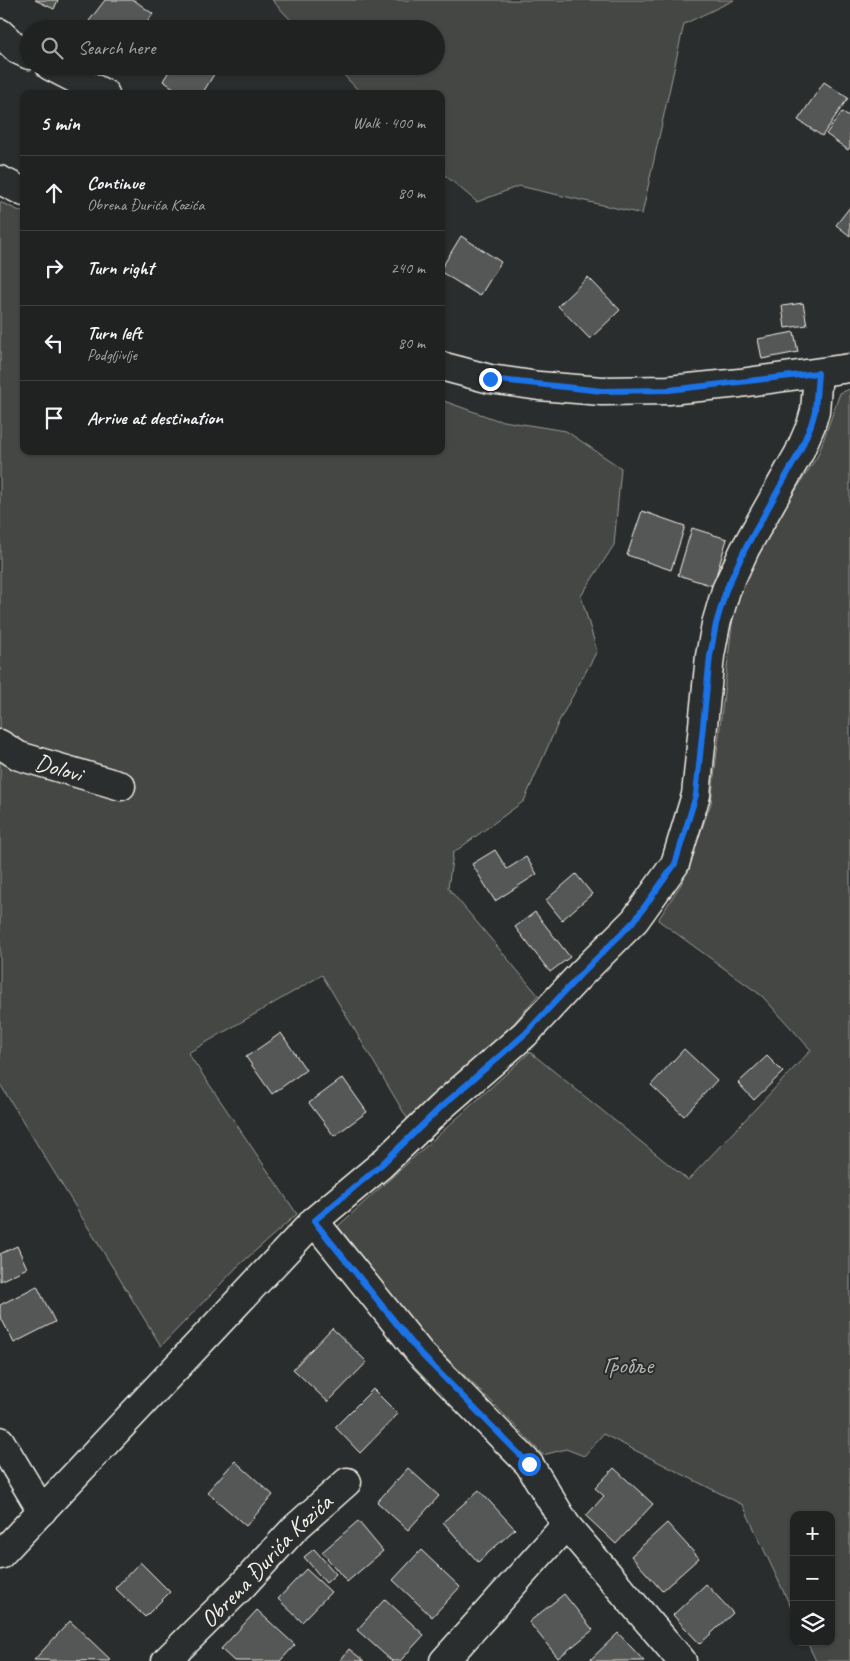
<!DOCTYPE html>
<meta charset="utf-8">
<style>
:root{--surface:#202222;--page:#282a2a;--text:#f1f3f6;--muted:#a2a4a5;--line:#3d3f40}
body{margin:0;font-family:Caveat,sans-serif;background:var(--page);color:var(--text)}
.controls{position:absolute;right:15px;bottom:15px;display:grid;overflow:hidden;border-radius:10px;box-shadow:0 1px 4px #0004}
.controls button{width:45px;height:45px;display:grid;place-items:center;padding:0;border:0;border-bottom:1px solid var(--line);background:var(--surface);color:var(--text);font:25px sans-serif}
.stop{position:absolute;width:15px;height:15px;margin:-11px;border:4px solid #1a73e8;border-radius:50%;background:#fff}
.stop.end{background:#1a73e8;border-color:#fff;box-shadow:0 1px 5px #0008}
.list{margin:0;padding:0;list-style:none}
h2{display:flex;justify-content:space-between;align-items:center;height:65px;margin:0;padding:0 20px;font-size:21px}
h2 small{font-size:16px;font-weight:400;color:var(--muted)}
.list li{display:grid;grid-template-columns:32px 1fr auto;gap:15px;align-items:center;box-sizing:border-box;height:75px;padding:0 20px;border-top:1px solid var(--line)}
.list b{display:block;font-size:19px;white-space:nowrap}
.list p{margin:0;font-size:16px;white-space:nowrap;color:var(--muted)}
.list em{font-size:16px;font-style:normal;color:var(--muted)}
.icon{flex:none;width:28px;height:28px;fill:none;stroke:currentColor;stroke-width:2;stroke-linecap:round;stroke-linejoin:round}
.map{position:relative;flex:none;width:850px;height:1661px;overflow:hidden}
.search{position:absolute;background:var(--surface);box-shadow:0 1px 4px #0004;left:20px;top:20px;width:425px;height:55px;display:flex;align-items:center;gap:12px;box-sizing:border-box;padding:0 18px;border-radius:28px;color:var(--muted);font-size:19px}
.panel{position:absolute;background:var(--surface);box-shadow:0 1px 4px #0004;left:20px;top:90px;width:425px;height:365px;border-radius:10px}
.map>svg:first-child{display:block}
</style>
<div class="map">
<svg width="850" height="1661" viewBox="0 0 850 1661">
<rect width="100%" height="100%" fill="#2a2d2e"/>
<filter id="ink" filterUnits="userSpaceOnUse"><feTurbulence type="fractalNoise" baseFrequency=".02" numOctaves="2"/><feDisplacementMap in="SourceGraphic" scale="10" xChannelSelector="R" yChannelSelector="G"/><feConvolveMatrix kernelMatrix="1 2 1 2 8 2 1 2 1" color-interpolation-filters="sRGB"/></filter>
<g filter="url(#ink)">
<g fill="#444645" stroke="#9c9c96">
<path d="M272,0h462l-50,24 -42,190 -123,-28 -42,16 -36,-30v-78h-79l-27,-28h101v-37h-137z"/>
<path d="M0,202l24,11v238h417v-51l56,20 69,11 55,37 -7,77 -33,51 16,55 -38,70 -35,80 -71,52 -5,35 90,107 -40,47 -88,81 -88,-148 -134,78 109,161 -60,53 -76,79 -161,-262z"/>
<path d="M850,389v1272h-34l-9,-19h24v-127h-37v99l-51,-109 -140,-71 -19,22 -18,-7 -23,6 -49,-51 -70,-68 -86,-110 192,-174 158,128 123,-130 -49,-54 -104,-76 25,-39 28,-78 24,-204 37,-71 46,-73 22,-62z"/>
</g>
<g fill="#555756" stroke="#f4f1e8">
<path d="M35,0h23l-4,9z"/>
<path d="M105,0h29l19,14 -11,15h-43l-10,-8z"/>
<path d="M172,66h47l-17,28h-19l-20,-13z"/>
<path d="M824,82l24,16 -26,38 -24,-16z"/>
<path d="M842,112l8,6v29l-2,3 -22,-16z"/>
<path d="M850,207v29l-14,-11z"/>
<path d="M461,236l40,26 -21,34 -39,-24v-3z"/>
<path d="M588,277l32,33 -30,29 -32,-33z"/>
<path d="M803,303l4,22 -22,3 -3,-22z"/>
<path d="M794,332l4,20 -36,7 -4,-20z"/>
<path d="M642,511l43,15 -14,44 -44,-15z"/>
<path d="M692,528l35,11 -14,47 -35,-11z"/>
<path d="M495,850l12,19 19,-12 11,17 -42,27 -23,-37z"/>
<path d="M576,874l16,20 -30,26 -16,-20z"/>
<path d="M535,912l35,45 -20,15 -35,-45z"/>
<path d="M281,1033l25,37 -34,24 -26,-37z"/>
<path d="M684,1049l33,31 -33,36 -33,-31z"/>
<path d="M767,1056l16,16 -29,28 -16,-17z"/>
<path d="M343,1078l24,34 -33,24 -25,-33z"/>
<path d="M17,1246l10,22 -27,13v-27z"/>
<path d="M37,1286l18,36 -41,21 -14,-27v-11z"/>
<path d="M332,1328l35,34 -39,40 -35,-33z"/>
<path d="M373,1389l25,25 -38,39 -25,-26z"/>
<path d="M235,1461l38,34 -27,31 -39,-34z"/>
<path d="M408,1468l31,28 -31,34 -31,-28z"/>
<path d="M614,1468l39,36 -37,40 -30,-28 18,-20 -9,-8z"/>
<path d="M479,1490l36,39 -37,33 -35,-40z"/>
<path d="M358,1521l25,30 -36,31 -25,-30z"/>
<path d="M667,1523l32,35 -37,33 -31,-35z"/>
<path d="M314,1549l22,25 -10,9 -22,-26z"/>
<path d="M421,1550l39,37 -28,30 -39,-37z"/>
<path d="M140,1562l30,30 -25,25 -30,-29z"/>
<path d="M306,1569l25,23 -29,30 -24,-23z"/>
<path d="M706,1584l27,29 -33,31 -27,-29z"/>
<path d="M564,1594l29,36 -35,28 -29,-36z"/>
<path d="M385,1599l39,36 -24,26h-8l-35,-31z"/>
<path d="M257,1610l38,35 -15,16h-46l-13,-12z"/>
<path d="M70,1621l41,39 -1,1 -76,-1z"/>
<path d="M618,1633l26,28h-55z"/>
<path d="M349,1649l15,12h-24z"/>
</g>
<g fill="none" stroke-linecap="round" stroke-linejoin="round">
<g stroke="#f4f1e8" stroke-width="31">
<g id="minor">
<path d="M0,33l18,17 11,5"/>
<path d="M50,66l55,28"/>
<path id="s1" d="M0,744l19,12 102,30"/>
<path d="M314,1221l106,132 109,111 37,61 -122,136"/>
<path d="M0,1441l42,70"/>
<path d="M566,1525l116,136"/>
<path d="M0,1555l314,-334 67,-56 60,-58 84,-73 55,-59 55,-55 40,-56 21,-69 14,-139 6,-32 10,-34 19,-41 54,-96 12,-28 4,-14 3,-38"/>
<path id="s2" d="M166,1661l75,-74 53,-58 53,-47"/>
</g>
</g>
<g stroke="#f4f1e8" stroke-width="31">
<g id="primary">
<path d="M0,180l24,12"/>
<path d="M441,366l49,13 49,7 63,5 67,-1 71,-7 110,-15"/>
</g>
</g>
<use href="#minor" stroke="#2a2d2e" stroke-width="28"/>
<use href="#primary" stroke="#2a2d2e" stroke-width="28"/>
</g>
</g>
<g fill="none" stroke-linecap="round" stroke-linejoin="round" filter="url(#ink)">
<path stroke="#1a73e8" stroke-width="6" d="M490,379l112,12 67,-1 149,-17 -3,38 -4,14 -12,28 -54,96 -19,41 -10,34 -6,32 -14,139 -21,69 -40,56 -55,55 -55,59 -84,73 -60,58 -67,56 106,132 109,111"/>
</g>
<g text-anchor="middle" stroke-width="4" stroke-linejoin="round" paint-order="stroke">
<g font-size="24" fill="#f4f1e8" stroke="#2a2d2e">
<text dy="8" stroke="none"><textPath href="#s1" startOffset="64">Dolovi</textPath></text>
<text dy="8" stroke="none"><textPath href="#s2" startOffset="142">Obrena Đurića Kozića</textPath></text>
</g>
<g font-size="24" fill="#b6b5af" stroke="#2a2d2e">
<text x="628" y="1373">Гробље</text>
</g>
</g>
</svg>
<div class="controls">
<button>+</button>
<button>−</button>
<button><svg class="icon" aria-label="layers" viewBox="0 0 24 24"><path d="M12 4l9 5-9 5-9-5zM3 14l9 5 9-5"/></svg></button>
</div>
<div class="stop" style="left:529px;top:1464px"></div>
<div class="stop end" style="left:490px;top:379px"></div>
<div class="search"><svg class="icon" aria-label="search" viewBox="0 0 24 24"><circle cx="10" cy="10" r="6"/><path d="M15 15l6 6"/></svg>Search here</div>
<section class="panel">
<h2>5 min<small>Walk · 400 m</small></h2>
<ul class="list">
<li><svg class="icon" aria-label="ahead" viewBox="0 0 24 24"><path d="M12 20V5M6 11l6-6 6 6"/></svg><div><b>Continue</b><p>Obrena Đurića Kozića</p></div><em>80 m</em></li>
<li><svg class="icon" aria-label="right" viewBox="0 0 24 24"><path d="M7 20v-9h11M14 6l5 5-5 5"/></svg><div><b>Turn right</b></div><em>240 m</em></li>
<li><svg class="icon" aria-label="left" viewBox="0 0 24 24"><path d="M17 20v-9H6M10 6l-5 5 5 5"/></svg><div><b>Turn left</b><p>Podgljivlje</p></div><em>80 m</em></li>
<li><svg class="icon" aria-label="arrive" viewBox="0 0 24 24"><path d="M6 21V4h12l-3 4 3 4H6"/></svg><div><b>Arrive at destination</b></div></li>
</ul>
</section>
</div>
